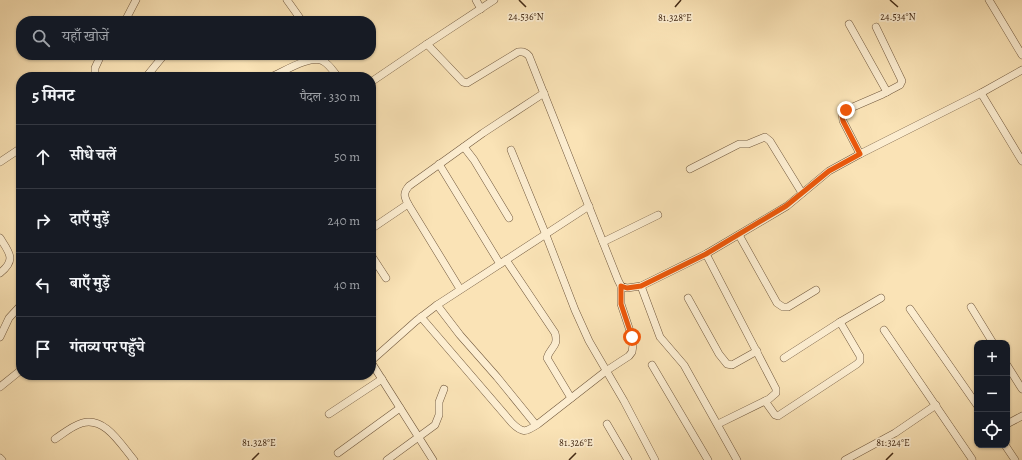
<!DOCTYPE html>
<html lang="hi">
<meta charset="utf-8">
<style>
:root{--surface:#171b24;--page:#242831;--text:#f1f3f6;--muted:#9ea1a6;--line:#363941}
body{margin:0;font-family:Alegreya,"Noto Serif Devanagari",serif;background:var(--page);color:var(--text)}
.controls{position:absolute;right:12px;bottom:12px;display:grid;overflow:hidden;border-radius:8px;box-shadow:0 1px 3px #0004}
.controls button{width:36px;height:36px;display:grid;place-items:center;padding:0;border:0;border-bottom:1px solid var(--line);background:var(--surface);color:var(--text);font:20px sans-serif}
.stop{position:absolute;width:12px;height:12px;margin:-9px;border:3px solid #ea580c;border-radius:50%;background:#fff}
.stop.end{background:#ea580c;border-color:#fff;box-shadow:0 1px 4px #0008}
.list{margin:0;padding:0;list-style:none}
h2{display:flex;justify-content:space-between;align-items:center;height:52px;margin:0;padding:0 16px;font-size:17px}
h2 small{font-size:13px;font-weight:400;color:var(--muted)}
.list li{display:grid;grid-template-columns:26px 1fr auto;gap:12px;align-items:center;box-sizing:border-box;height:64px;padding:0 16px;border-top:1px solid var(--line)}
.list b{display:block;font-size:15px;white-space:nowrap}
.list em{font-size:13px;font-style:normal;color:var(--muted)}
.icon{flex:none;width:22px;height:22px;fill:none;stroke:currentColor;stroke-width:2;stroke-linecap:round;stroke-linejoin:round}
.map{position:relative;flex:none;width:1022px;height:460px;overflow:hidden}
.search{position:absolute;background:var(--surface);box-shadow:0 1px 3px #0004;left:16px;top:16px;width:360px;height:44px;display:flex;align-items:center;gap:10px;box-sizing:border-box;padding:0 14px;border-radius:16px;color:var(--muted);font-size:15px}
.panel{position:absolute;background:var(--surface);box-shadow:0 1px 3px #0004;left:16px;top:72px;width:360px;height:308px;border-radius:16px}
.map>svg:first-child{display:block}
</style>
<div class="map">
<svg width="1022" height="460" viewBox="0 0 1022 460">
<rect width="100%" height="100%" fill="#fae3b6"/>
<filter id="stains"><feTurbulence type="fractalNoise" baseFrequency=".005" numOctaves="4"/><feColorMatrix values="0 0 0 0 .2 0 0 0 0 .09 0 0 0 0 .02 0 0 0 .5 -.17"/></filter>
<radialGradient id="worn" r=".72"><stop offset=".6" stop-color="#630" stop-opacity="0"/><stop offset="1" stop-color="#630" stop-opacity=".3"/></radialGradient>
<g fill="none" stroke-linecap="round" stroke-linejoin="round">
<g stroke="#71583d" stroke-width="8">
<g id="minor">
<path d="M287,0l15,21"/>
<path d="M476,0l5,9"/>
<path d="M989,0l33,55"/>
<path d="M125,21l11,-21"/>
<path d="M849,24l38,68"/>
<path d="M427,44l67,-44"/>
<path d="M95,77v-9l6,-13"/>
<path d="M146,77l18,-22"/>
<path d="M271,77c12,-5 40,-23 52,-16 6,3 11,11 15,16"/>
<path d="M371,82l56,-38 36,38 4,1 51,-31c5,-1 8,0 11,4l89,224 3,6 6,2 14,-2 65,-32 81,-48 42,-35 31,-17 121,-61 41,-23"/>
<path d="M981,93l41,68"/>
<path d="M464,147l10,13 35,58"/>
<path d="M511,150l35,85 29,75 14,31 35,60 31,59"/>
<path d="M860,154l-17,-33c-1,-5 -1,-8 3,-11l37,-16 17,-9 2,-4 -26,-54"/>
<path d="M0,162l21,-14"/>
<path d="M439,164l61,100"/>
<path d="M690,169l49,-25h9l17,-7 5,4 32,52"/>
<path d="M371,229l37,-25"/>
<path d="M739,235l38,68 6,4h5l28,-17"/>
<path d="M0,238c9,14 17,22 0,35"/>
<path d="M603,242l55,-27"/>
<path d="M706,254l70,135v4l-7,6 -51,25"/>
<path d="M371,255l15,23"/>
<path d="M506,260l49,73c4,14 -5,14 -8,25l24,40"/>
<path d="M641,286l19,51 24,28 53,95"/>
<path d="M460,289l-52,-85c-4,-8 -5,-11 1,-18l74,-53 61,-40"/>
<path d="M688,298l31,56 8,10 5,1 25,-14"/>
<path d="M437,305l23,30 37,42 39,48"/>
<path d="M971,307l22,36"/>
<path d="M910,309l67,96"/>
<path d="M421,317l91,106c11,11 14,9 26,1l68,-53 23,-15 3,-4 1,-7 -1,-8 -11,-33v-18"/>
<path d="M884,330l88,129"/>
<path d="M0,337l9,-19 12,-13"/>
<path d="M784,358l56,-36 41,-24"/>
<path d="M371,361l45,-40 21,-16 152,-99"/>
<path d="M371,362l62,98"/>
<path d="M652,365l56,95"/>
<path d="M1007,365l15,24"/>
<path d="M0,387l21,-17"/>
<path d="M765,401l10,14 3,1 79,-52 3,-3v-5l-20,-34"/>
<path d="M329,414l53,-35"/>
<path d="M607,424l21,36"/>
<path d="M1007,424l15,-8"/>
<path d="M55,439c9,-6 17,-13 27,-16 23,-7 39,22 52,37"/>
<path d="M1005,445l10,15"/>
<path d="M338,453l62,-45"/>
<path d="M0,458l2,2"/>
<path d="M387,460l48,-35 4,-10v-13l5,-13"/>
<path d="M845,460l50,-27 41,-28"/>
</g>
</g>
<use href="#minor" stroke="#fcedd0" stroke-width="7"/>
</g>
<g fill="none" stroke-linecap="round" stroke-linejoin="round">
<path stroke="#ea580c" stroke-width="5" d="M632,337l-11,-33v-18l6,2 14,-2 65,-32 80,-48 43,-35 31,-17 -17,-33 -1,-5 4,-6"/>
</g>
<path fill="none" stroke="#432a15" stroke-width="1.5" d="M519,0l7,7M890,0l8,7M675,7l6,-7M252,460l7,-7M569,460l7,-7M886,460l7,-7"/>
<g font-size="10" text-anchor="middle" fill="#432a15" stroke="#fcedd0" stroke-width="3.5" stroke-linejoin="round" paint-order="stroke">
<text x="526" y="20">24.536°N</text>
<text x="898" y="20">24.534°N</text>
<text x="675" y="21">81.328°E</text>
<text x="259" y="446">81.328°E</text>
<text x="576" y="446">81.326°E</text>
<text x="893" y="446">81.324°E</text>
</g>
<rect width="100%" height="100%" filter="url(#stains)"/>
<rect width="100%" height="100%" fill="url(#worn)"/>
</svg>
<div class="controls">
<button>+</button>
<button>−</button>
<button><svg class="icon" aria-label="locate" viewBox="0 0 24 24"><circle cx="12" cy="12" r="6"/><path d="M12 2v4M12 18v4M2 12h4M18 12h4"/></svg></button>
</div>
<div class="stop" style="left:632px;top:337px"></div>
<div class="stop end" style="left:846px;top:110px"></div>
<div class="search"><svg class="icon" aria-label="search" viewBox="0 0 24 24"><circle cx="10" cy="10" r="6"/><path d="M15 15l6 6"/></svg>यहाँ खोजें</div>
<section class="panel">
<h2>5 मिनट<small>पैदल · 330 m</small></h2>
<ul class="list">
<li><svg class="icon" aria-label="ahead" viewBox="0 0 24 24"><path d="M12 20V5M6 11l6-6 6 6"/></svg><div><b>सीधे चलें</b></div><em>50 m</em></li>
<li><svg class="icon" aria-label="right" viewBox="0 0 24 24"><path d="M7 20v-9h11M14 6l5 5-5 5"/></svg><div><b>दाएँ मुड़ें</b></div><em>240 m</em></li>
<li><svg class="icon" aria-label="left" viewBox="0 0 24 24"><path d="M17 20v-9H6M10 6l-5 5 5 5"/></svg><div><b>बाएँ मुड़ें</b></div><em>40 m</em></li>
<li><svg class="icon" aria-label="arrive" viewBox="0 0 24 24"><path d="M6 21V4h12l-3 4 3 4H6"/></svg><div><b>गंतव्य पर पहुँचे</b></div></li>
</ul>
</section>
</div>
